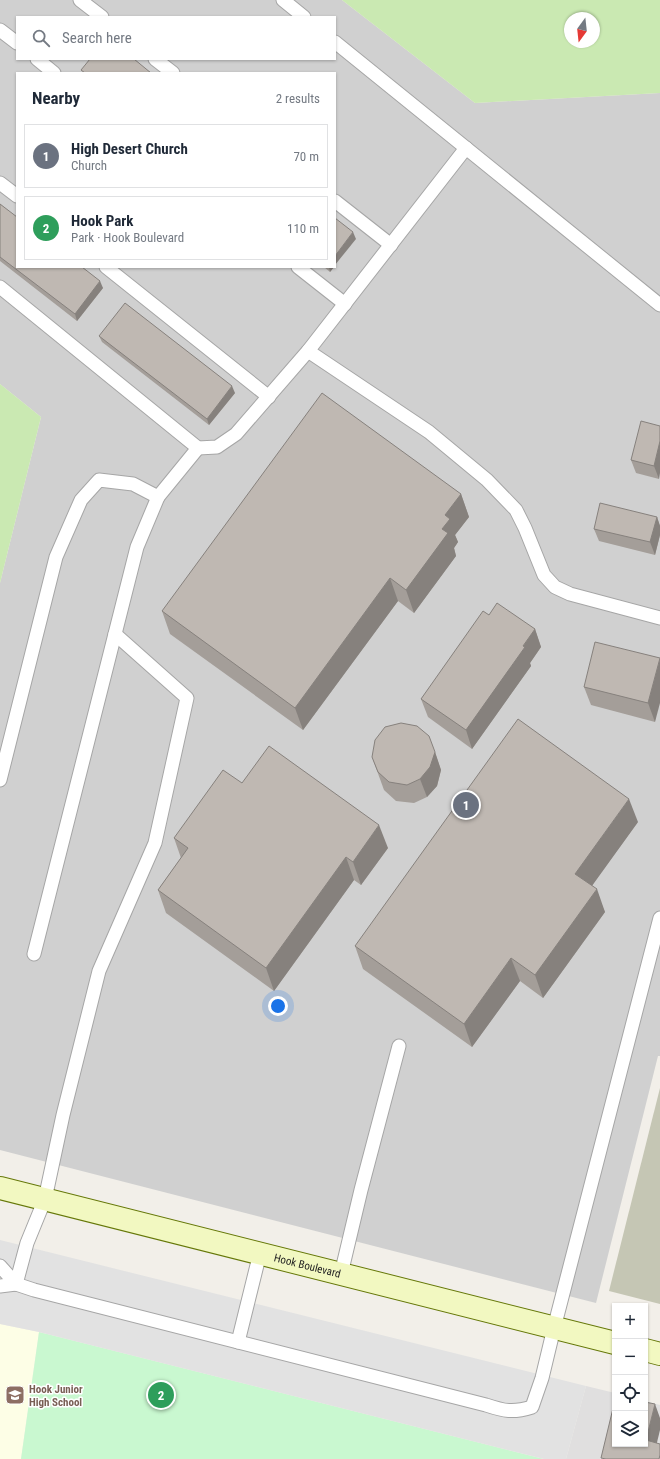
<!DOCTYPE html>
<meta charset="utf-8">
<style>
:root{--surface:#fff;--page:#f6f6f7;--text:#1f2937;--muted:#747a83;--line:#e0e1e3;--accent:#cc1307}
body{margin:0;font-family:"Roboto Condensed",sans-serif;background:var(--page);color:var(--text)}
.controls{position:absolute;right:12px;bottom:12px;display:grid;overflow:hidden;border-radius:0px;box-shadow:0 1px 3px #0004}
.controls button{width:36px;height:36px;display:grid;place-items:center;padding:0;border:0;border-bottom:1px solid var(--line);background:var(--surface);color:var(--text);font:20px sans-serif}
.compass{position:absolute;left:564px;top:12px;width:36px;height:36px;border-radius:50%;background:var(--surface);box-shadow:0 1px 3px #0004;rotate:195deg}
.you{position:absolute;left:278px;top:1006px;width:14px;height:14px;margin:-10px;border:3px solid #fff;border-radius:50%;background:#1a73e8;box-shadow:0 0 0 6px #1a73e833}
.badge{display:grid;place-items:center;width:26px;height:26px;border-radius:50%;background:var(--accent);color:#fff;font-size:13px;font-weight:700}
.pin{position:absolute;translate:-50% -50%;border:2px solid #fff;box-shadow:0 1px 4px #0006}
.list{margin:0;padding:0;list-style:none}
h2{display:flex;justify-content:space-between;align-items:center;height:52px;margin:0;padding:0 16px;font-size:17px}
h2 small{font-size:13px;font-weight:400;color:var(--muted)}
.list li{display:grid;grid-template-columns:26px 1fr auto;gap:12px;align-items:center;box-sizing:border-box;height:64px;margin:0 8px 8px;padding:0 8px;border:1px solid var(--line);border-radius:0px}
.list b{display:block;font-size:15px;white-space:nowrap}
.list p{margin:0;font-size:13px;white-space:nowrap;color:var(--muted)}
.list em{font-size:13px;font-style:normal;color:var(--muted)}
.icon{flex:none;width:22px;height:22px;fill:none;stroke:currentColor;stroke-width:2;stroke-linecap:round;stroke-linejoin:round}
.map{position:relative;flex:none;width:660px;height:1459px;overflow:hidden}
.search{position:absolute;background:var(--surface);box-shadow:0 1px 3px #0004;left:16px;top:16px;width:320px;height:44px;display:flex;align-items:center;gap:10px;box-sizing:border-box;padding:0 14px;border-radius:0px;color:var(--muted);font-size:15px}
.panel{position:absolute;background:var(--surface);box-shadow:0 1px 3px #0004;left:16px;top:72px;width:320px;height:196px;border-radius:0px}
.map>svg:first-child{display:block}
</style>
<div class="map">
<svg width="660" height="1459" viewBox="0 0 660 1459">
<rect width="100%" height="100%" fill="#f2efe9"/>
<path fill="#e0dfdf" d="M586,1386l29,7v51h30v-43l15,4v54h-94z"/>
<path fill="#fdfee6" d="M0,1324l39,8 -18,127h-21z"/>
<path fill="#d0d0d0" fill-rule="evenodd" d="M0,0h342l133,103 185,-10v963h-2l-62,247 -596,-153v-567l41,-166 -41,-33zM17,17h318v42h-318zM17,73h318v194h-318z"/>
<path fill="#c5c6b4" d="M660,1088v216l-51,-13z"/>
<g fill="#cae9b2" fill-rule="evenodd">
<path d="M342,0h318v93l-185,10zM570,18h24v24h-24z"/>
<path d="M0,384l41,33 -41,166z"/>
</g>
<path fill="#c9f8d0" d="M39,1332l505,127h-523z"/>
<path fill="#e2e2e2" d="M0,1240l586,146 -20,73h-22l-505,-127 -39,-8z"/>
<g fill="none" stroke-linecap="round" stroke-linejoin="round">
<g stroke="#a6a6a6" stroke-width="15">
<g id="service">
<path d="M80,0l22,17"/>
<path d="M283,0l21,17"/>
<path d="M0,30l17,13"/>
<path d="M335,42l325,263"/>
<path d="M37,59l17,14"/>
<path d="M155,59l18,14"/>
<path d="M0,183l17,13"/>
<path d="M335,201l56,44"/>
<path d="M106,267l163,130"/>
<path d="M298,267l47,37"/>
<path d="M0,287l198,161 -40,49 -25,-13 -34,-4 -18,20 -25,57 -56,223"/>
<path d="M308,351l121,81 58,48 29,30 9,18 19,47 11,12 15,7 90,24"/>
<path d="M198,448l19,-1 19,-13 72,-83 158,-203"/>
<path d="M34,954l103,-407 21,-50"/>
<path d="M0,1266l16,18"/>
<path d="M341,1274l20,-84 38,-144"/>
<path d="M16,1284l11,-41 18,-44 18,-84 36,-144 56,-128 32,-145 -72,-64"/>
<path d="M0,1286l16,-2 18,6 452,115c18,6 27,8 46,2l10,-29 12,-50 106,-410"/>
<path d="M238,1342l22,-89"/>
</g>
</g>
<g stroke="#667809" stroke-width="24">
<g id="secondary">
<path id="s1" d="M0,1188l615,155"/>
<path d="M645,1350l15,4"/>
</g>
</g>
<use href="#service" stroke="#fff" stroke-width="13"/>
<use href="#secondary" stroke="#f2f8c1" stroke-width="22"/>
</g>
<g fill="#a49e99">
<path d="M0,204l103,84 -26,33 -77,-60z"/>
<path d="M324,267h10l-4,5z"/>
<path d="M99,336l136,57 -26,32 -107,-83z"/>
<path d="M660,426l-1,53 -23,-6 -5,-13z"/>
<path d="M461,494l8,23 -14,18 3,7 -4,6 2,8 -42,57 -16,-12 -95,129 -133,-96 -8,-23z"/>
<path d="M657,517l3,9v9l-5,20 -56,-14 -5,-12z"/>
<path d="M489,615l46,14 6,18 -11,16 1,3 -59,83 -44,-32 -7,-18z"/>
<path d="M660,658l-5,64 -64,-17 -7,-18z"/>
<path d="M435,752l6,18 -4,16 -10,11 -13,6 -18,-2 -12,-11 -12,-33z"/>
<path d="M242,783l146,65 -27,37 -7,-5 -80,111 -108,-78 -8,-23 23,-32 -7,-20z"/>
<path d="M638,822l-46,63 13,27 -62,86 -23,-17 -48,66 -109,-78 -8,-23z"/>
</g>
<g fill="#86817d">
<path d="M353,232l3,7 -21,26v-9z"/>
<path d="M329,267h5l-4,5z"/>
<path d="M100,281l3,7 -26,33 -2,-7z"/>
<path d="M232,386l3,7 -26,32 -2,-6z"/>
<path d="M660,441v32l-1,6 -5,-13z"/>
<path d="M461,494l8,23 -14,18 3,7 -4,6 2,8 -42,57 -8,-23 36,-61 3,-14z"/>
<path d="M657,517l3,9v9l-5,20 -5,-13z"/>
<path d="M390,578l8,23 -95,129 -8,-22z"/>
<path d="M535,629l6,18 -11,16 1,3 -59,83 -6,-19z"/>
<path d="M660,659v44l-5,19 -7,-19z"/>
<path d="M435,752l6,18 -4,16 -10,11 -7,-18z"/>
<path d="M629,799l9,23 -54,75 -9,-23z"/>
<path d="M379,825l9,23 -27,37 -8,-23z"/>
<path d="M346,857l8,23 -80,111 -8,-23z"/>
<path d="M597,889l8,23 -62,86 -8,-23z"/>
<path d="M511,958l9,23 -48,66 -8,-23z"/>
<path d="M655,1404l5,14v12l-7,29 -7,-19z"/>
</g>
<g fill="#bfb8b2" stroke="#86817d">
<path d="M90,59h44l17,14h-66l-4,-3z"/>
<path d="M0,204l17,13v50h65l18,14 -25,33 -75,-57z"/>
<path d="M335,218l18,14 -18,24z"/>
<path d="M125,303l107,83 -25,33 -108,-83z"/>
<path d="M322,393l139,101 -16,21 5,4 -8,10 6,4 -42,57 -16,-12 -95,130 -133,-97z"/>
<path d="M641,421l19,5v15l-6,25 -23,-6z"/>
<path d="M600,503l57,14 -7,25 -56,-13z"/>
<path d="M497,603l38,26 -12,17 2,1 -59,83 -45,-31 62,-88 6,4z"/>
<path d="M595,642l65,16 -12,45 -64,-16z"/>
<path d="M518,719l111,80 -54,75 22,15 -62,86 -24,-17 -47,66 -109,-78z"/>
<path d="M401,723l16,3 12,10 6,16 -5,15 -10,12 -13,6 -18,-3 -11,-10 -6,-15 3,-17 10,-13z"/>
<path d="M269,746l110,79 -26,37 -7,-5 -80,111 -108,-78 30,-42 -14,-10 49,-68 19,13z"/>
<path d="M615,1400v44h30v-42l10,2 -9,36 14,4v11l-1,4h-53l-5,-1z"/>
</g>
<defs>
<g id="school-square" transform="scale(1)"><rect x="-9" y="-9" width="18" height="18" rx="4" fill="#8d6e63" stroke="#fff"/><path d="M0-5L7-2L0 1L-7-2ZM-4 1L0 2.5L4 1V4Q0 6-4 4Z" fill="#fff"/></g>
</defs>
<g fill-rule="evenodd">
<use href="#school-square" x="15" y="1395"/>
</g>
<g text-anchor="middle" stroke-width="3" stroke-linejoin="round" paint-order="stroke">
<g font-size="11" fill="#222" stroke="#fff">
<text dy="4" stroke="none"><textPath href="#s1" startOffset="317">Hook Boulevard</textPath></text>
</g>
<g font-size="11" font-weight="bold" fill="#785e54" stroke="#fff" text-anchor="start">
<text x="29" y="1393">Hook Junior<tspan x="29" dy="13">High School</tspan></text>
</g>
</g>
</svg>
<div class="controls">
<button>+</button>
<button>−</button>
<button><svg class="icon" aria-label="locate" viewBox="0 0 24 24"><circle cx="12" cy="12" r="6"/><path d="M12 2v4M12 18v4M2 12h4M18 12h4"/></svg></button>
<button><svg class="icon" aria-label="layers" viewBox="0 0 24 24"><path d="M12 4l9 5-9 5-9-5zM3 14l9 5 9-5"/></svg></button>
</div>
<svg class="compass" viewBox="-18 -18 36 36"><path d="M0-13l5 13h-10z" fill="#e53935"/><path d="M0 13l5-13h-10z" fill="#747a83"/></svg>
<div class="you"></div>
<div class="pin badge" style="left:466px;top:805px;background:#6b7280">1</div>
<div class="pin badge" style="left:161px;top:1395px;background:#2e9e5b">2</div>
<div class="search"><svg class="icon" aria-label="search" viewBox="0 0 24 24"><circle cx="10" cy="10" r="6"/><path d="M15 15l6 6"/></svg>Search here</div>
<section class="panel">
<h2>Nearby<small>2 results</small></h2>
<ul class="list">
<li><span class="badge" style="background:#6b7280">1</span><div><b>High Desert Church</b><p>Church</p></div><em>70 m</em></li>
<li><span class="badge" style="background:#2e9e5b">2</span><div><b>Hook Park</b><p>Park · Hook Boulevard</p></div><em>110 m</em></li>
</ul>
</section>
</div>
